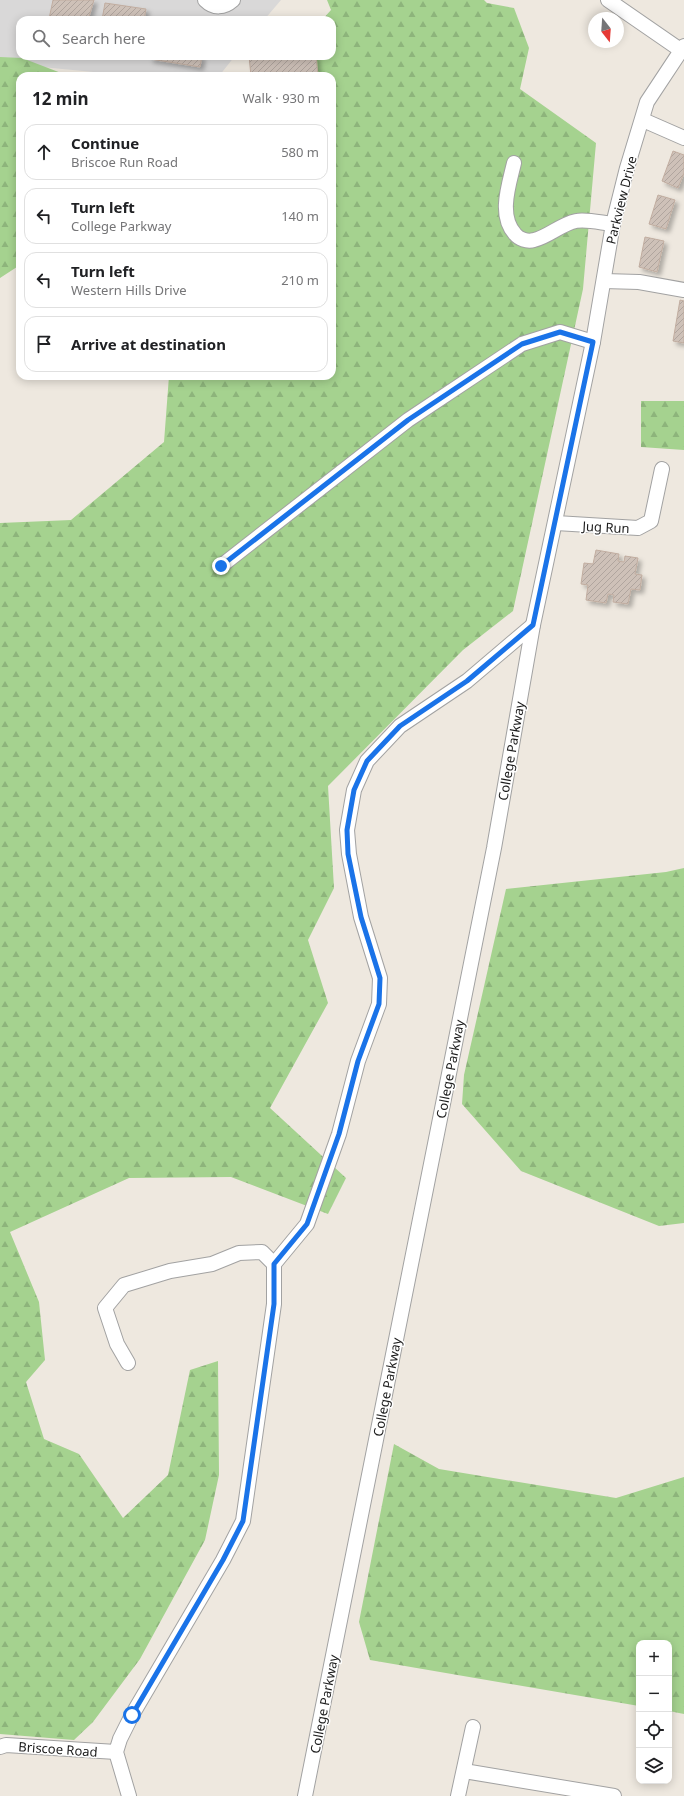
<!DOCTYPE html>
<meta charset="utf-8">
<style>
:root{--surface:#fff;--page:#f2f2f2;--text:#202124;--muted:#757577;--line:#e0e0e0}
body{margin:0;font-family:"Noto Sans",sans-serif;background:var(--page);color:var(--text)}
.controls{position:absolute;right:12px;bottom:12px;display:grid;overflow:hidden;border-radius:8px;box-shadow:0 2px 10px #0003}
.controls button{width:36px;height:36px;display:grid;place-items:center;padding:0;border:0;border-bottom:1px solid var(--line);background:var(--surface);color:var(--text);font:20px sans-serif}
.compass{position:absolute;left:588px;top:12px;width:36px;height:36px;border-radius:50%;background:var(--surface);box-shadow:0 2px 10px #0003;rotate:163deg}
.stop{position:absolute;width:12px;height:12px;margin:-9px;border:3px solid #1a73e8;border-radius:50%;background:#fff}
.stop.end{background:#1a73e8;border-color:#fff;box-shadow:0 1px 4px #0008}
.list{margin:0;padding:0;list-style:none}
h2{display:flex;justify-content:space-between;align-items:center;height:52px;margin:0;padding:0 16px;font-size:17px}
h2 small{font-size:13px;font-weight:400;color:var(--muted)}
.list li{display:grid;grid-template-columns:26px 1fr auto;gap:12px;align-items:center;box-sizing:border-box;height:56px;margin:0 8px 8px;padding:0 8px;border:1px solid var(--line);border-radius:12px}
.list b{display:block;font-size:15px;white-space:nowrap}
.list p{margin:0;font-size:13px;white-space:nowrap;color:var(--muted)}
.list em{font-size:13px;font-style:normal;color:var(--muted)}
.icon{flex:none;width:22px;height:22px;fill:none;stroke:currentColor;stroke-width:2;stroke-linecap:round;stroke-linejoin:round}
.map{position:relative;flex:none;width:684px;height:1796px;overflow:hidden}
.search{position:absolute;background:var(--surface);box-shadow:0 2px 10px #0003;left:16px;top:16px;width:320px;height:44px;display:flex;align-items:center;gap:10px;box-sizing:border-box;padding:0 14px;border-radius:12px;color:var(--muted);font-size:15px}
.panel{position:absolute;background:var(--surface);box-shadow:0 2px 10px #0003;left:16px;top:72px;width:320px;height:308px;border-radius:12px}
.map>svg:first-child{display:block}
</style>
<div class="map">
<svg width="684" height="1796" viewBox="0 0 684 1796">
<defs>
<pattern id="forest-firs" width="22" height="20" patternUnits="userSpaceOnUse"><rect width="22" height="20" fill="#a5d28f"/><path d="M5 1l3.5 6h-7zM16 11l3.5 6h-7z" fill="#8db47b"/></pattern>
<pattern id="building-hatch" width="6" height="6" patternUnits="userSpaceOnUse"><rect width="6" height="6" fill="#cec1b8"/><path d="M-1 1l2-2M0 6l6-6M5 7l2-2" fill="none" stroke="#b0a59e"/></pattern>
<filter id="shadow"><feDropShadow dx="3.5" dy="3.5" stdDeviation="2" flood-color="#0004"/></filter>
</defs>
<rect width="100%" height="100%" fill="#eee8df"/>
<path fill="#d9d8d8" d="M0,0h281l-17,20h-244v36h215l-16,20h-84l-135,-13z"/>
<g fill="url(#forest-firs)">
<path d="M327,0h157l3,3 27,5 15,40 -9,41 76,54 -13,146 -70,322 -50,39 -135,136 6,102 -26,52 20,63 -58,105 76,70 -18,36 -97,-37 -102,1 -119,54 29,70 6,58 -19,22 18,57 35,15 44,64 45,-43 22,-105 28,-9 1,114 -14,65 -65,119 -47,63 -19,18 -74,-6v-1211l71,-3 93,-78 5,-66h163v-300h-60l18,-20h42v-36h-10l9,-10z"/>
<path d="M0,57l22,1 47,18h-49v189l-20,13z"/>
<path d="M641,401h43v49l-43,-3z"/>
<path d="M684,868v355l-25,3 -138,-55 -59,-67 2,-29 42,-186 160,-17z"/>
<path d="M394,1444l45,25 177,29 68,-21v237l-15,-3v-68h-30v63l-269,-46 -11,-38z"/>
</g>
<g fill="url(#building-hatch)" stroke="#c1ada0" filter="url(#shadow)">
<path d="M53,0h41l-6,20 -39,-1z"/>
<path d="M105,3l41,6 -2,11h-42z"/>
<path d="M150,56h52l-2,11 -50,-8z"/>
<path d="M249,56h20v4l8,-1 -1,-3h40l2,20h-67z"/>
<path d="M673,151l11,4v18l-6,15 -16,-7z"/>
<path d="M658,195l17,5 -9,29 -17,-5z"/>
<path d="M645,237l19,4 -7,31 -18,-5z"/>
<path d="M680,300l4,1v42l-11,-2z"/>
<path d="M596,550l23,4 -1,7 6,1 1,-6 13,2 -3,16 7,1 -2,15 -9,-1 -3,15 -15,-2 1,-7 -6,-1 -2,9 -20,-3 2,-15 -7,-1 3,-21 9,1z"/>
</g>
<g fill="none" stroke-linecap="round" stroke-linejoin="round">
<g stroke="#a2a2a2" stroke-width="16">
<g id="minor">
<path d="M205,0c9,9 19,8 28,0"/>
<path d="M608,0l74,51"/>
<path d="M643,120l41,18"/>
<path d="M514,163c-5,22 -16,52 1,71 4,5 12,8 19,6 14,-3 27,-16 42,-19 11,-2 26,2 37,3"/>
<path d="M604,281l35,1 45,8"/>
<path d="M556,523l82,5 13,-7 11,-52"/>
<path d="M221,566l187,-146 114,-76 38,-12 33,10"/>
<path d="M128,1363l-11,-19 -12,-36 19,-23 46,-14 42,-7 27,-11 23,-1 12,12"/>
<path d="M0,1747l6,-2 110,7"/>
<path d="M464,1771l150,25"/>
<path d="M129,1796l-13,-44 4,-13 12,-24 91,-155 20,-39 31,-217v-40l33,-40 32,-90 19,-73 21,-57 1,-26 -19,-61 -12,-63 -2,-24 7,-40 13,-29 33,-35 67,-45 66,-56"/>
<path d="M305,1796l189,-948 39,-223 60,-283 20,-118 14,-56 20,-66 37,-56"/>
<path d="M458,1796l15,-69"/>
</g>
</g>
<use href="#minor" stroke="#fff" stroke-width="14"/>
</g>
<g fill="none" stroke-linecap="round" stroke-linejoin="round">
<path stroke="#1a73e8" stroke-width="5" d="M132,1715l91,-155 20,-39 31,-217v-40l33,-40 32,-90 19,-73 21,-57 1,-26 -19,-61 -13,-63 -1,-24 7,-40 13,-29 33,-35 67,-45 66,-56 60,-283 -33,-10 -38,12 -114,76 -187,146"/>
</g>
<g text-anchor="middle" stroke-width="3" stroke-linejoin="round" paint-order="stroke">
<g font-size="13" fill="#1b1b1b" stroke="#fff">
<text transform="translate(621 200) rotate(-76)" y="5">Parkview Drive</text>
<text transform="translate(606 527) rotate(3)" y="5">Jug Run</text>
<text transform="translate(511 751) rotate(-80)" y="5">College Parkway</text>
<text transform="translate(450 1069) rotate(-79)" y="5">College Parkway</text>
<text transform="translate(387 1387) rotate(-79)" y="5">College Parkway</text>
<text transform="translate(324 1704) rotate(-79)" y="5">College Parkway</text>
<text transform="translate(58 1749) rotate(4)" y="5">Briscoe Road</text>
</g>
</g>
</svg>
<div class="controls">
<button>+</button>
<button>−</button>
<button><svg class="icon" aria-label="locate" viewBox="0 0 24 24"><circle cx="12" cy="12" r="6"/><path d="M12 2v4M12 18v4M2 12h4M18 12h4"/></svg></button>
<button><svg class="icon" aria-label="layers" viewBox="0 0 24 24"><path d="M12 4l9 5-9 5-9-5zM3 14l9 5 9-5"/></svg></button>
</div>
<svg class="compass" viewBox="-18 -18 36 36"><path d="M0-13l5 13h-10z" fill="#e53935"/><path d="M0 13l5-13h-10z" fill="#757577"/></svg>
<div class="stop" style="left:132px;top:1715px"></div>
<div class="stop end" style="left:221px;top:566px"></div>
<div class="search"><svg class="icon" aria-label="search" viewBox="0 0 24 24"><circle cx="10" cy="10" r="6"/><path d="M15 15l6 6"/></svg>Search here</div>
<section class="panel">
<h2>12 min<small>Walk · 930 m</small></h2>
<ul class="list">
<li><svg class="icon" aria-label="ahead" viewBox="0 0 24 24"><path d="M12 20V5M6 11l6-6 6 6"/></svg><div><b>Continue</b><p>Briscoe Run Road</p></div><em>580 m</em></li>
<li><svg class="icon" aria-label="left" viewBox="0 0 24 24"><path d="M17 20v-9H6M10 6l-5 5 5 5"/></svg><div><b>Turn left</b><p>College Parkway</p></div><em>140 m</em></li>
<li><svg class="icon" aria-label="left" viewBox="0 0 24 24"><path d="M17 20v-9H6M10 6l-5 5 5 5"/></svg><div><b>Turn left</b><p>Western Hills Drive</p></div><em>210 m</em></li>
<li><svg class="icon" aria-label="arrive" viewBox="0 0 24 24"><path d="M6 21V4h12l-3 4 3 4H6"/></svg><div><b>Arrive at destination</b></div></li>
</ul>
</section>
</div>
